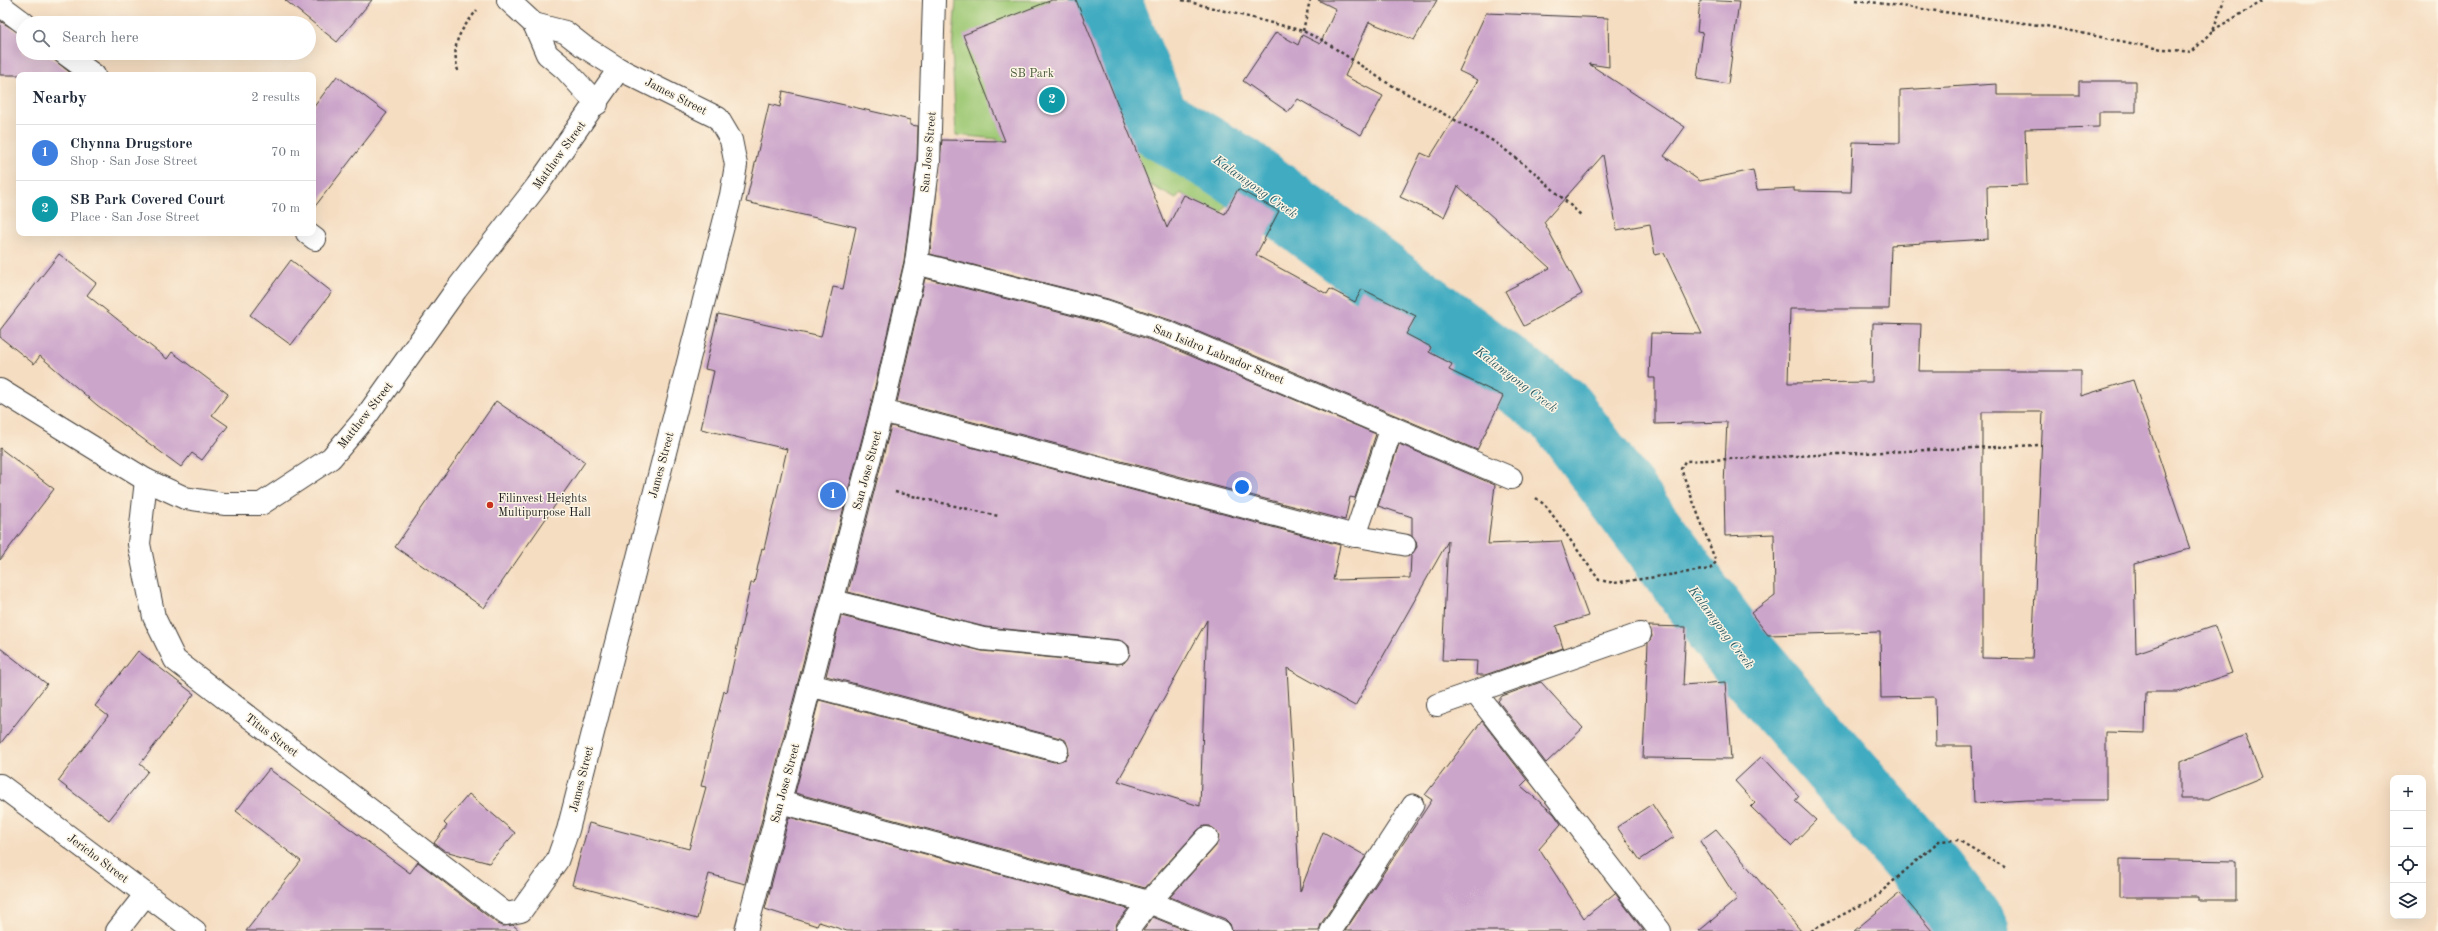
<!DOCTYPE html>
<meta charset="utf-8">
<style>
:root{--surface:#fff;--page:#f6f6f7;--text:#1f2937;--muted:#747a83;--line:#e0e1e3;--accent:#b45309}
body{margin:0;font-family:"Old Standard TT",serif;background:var(--page);color:var(--text)}
.controls{position:absolute;right:12px;bottom:12px;display:grid;overflow:hidden;border-radius:8px;box-shadow:0 4px 16px #0002}
.controls button{width:36px;height:36px;display:grid;place-items:center;padding:0;border:0;border-bottom:1px solid var(--line);background:var(--surface);color:var(--text);font:20px sans-serif}
.you{position:absolute;left:1242px;top:487px;width:14px;height:14px;margin:-10px;border:3px solid #fff;border-radius:50%;background:#1a73e8;box-shadow:0 0 0 6px #1a73e833}
.badge{display:grid;place-items:center;width:26px;height:26px;border-radius:50%;background:var(--accent);color:#fff;font-size:13px;font-weight:700}
.pin{position:absolute;translate:-50% -50%;border:2px solid #fff;box-shadow:0 1px 4px #0006}
.list{margin:0;padding:0;list-style:none}
h2{display:flex;justify-content:space-between;align-items:center;height:52px;margin:0;padding:0 16px;font-size:17px}
h2 small{font-size:13px;font-weight:400;color:var(--muted)}
.list li{display:grid;grid-template-columns:26px 1fr auto;gap:12px;align-items:center;box-sizing:border-box;height:56px;padding:0 16px;border-top:1px solid var(--line)}
.list b{display:block;font-size:15px;white-space:nowrap}
.list p{margin:0;font-size:13px;white-space:nowrap;color:var(--muted)}
.list em{font-size:13px;font-style:normal;color:var(--muted)}
.icon{flex:none;width:22px;height:22px;fill:none;stroke:currentColor;stroke-width:2;stroke-linecap:round;stroke-linejoin:round}
.map{position:relative;flex:none;width:2438px;height:931px;overflow:hidden}
.search{position:absolute;background:var(--surface);box-shadow:0 4px 16px #0002;left:16px;top:16px;width:300px;height:44px;display:flex;align-items:center;gap:10px;box-sizing:border-box;padding:0 14px;border-radius:22px;color:var(--muted);font-size:15px}
.panel{position:absolute;background:var(--surface);box-shadow:0 4px 16px #0002;left:16px;top:72px;width:300px;height:164px;border-radius:8px}
.map>svg:first-child{display:block}
</style>
<div class="map">
<svg width="2438" height="931" viewBox="0 0 2438 931">
<rect width="100%" height="100%" fill="#fcf5e5"/>
<filter id="ink" filterUnits="userSpaceOnUse"><feTurbulence type="fractalNoise" baseFrequency=".025" numOctaves="2"/><feDisplacementMap in="SourceGraphic" scale="8" xChannelSelector="R" yChannelSelector="G"/><feConvolveMatrix kernelMatrix="1 2 1 2 8 2 1 2 1" color-interpolation-filters="sRGB"/></filter>
<filter id="wash" filterUnits="userSpaceOnUse"><feTurbulence type="fractalNoise" baseFrequency=".012" numOctaves="4" result="noise"/><feDisplacementMap in="SourceGraphic" scale="16" xChannelSelector="R" yChannelSelector="G"/><feGaussianBlur stdDeviation="0.9" result="paint"/><feColorMatrix in="noise" values="0 0 0 0 0 0 0 0 0 0 0 0 0 0 0 0 0 1.4 0 .05"/><feComposite in="paint" operator="in"/></filter>
<g filter="url(#wash)">
<rect width="100%" height="100%" fill="#f5ddc1"/>
<path fill="#9fc976" stroke="#5e7249" d="M956,0h125c21,50 36,99 74,139l79,52 -13,23 -41,-21 -4,6 -44,-24 -132,19 -3,-55 -41,-4 -4,-85z"/>
<g fill="none" stroke-linecap="round" stroke-linejoin="round">
<path stroke="#41abc1" stroke-width="71" d="M1105,0l50,121 83,49 321,240 181,244 191,220 43,57"/>
</g>
<g id="blocks">
<g fill="#cca5cb" fill-rule="evenodd">
<path d="M285,0h87l-35,42z"/>
<path d="M1052,0h24l91,228 17,-33 41,19 13,-25 41,22 -23,44 71,39 3,-5 25,13 7,-13 54,27 -10,18 25,13 -2,5 23,12 -3,6 54,26 -26,54 -304,-129 -65,-22 -178,-45 12,-114 63,1 -42,-106z"/>
<path d="M1318,0h119l-23,40 -45,-18 -24,54 38,20 -22,39 -63,-36 -10,13 -45,-31 33,-49 22,13 4,-10 18,9 16,-35z"/>
<path d="M1700,0l39,2 -11,82 -31,-5 6,-46 -6,-1z"/>
<path d="M1486,13l122,5 1,49 -20,-3 96,63 -21,29 36,25 53,-11 4,20 37,-2v3l57,1 2,-50 47,1v-53l97,-6v11h82v-14h57v31h-37v15l-74,2 2,56 -40,1 1,53 -97,6 -2,64h-99l-2,74 84,-1 1,-59 48,1 -2,47h162v25l52,-16 57,169 -56,15 2,89 79,-27 17,47 -55,19h-31l-1,41 -39,-1v68h-78l-54,3 -2,-57h-36l-1,-49 -54,1 -1,-66 -112,3 -17,-22 24,-18 -1,-61 -49,2 -1,-51 3,-63 -72,2v-46h-6l2,-45 51,1 -38,-81 -9,2 -5,-31 -33,6 -14,-75 -59,67 38,72 -58,32 -19,-35 45,-23 -92,-82 -14,31 -44,-20 21,-44 9,4 48,-77 -19,-9zM1982,412h61l-11,247 -50,-1z"/>
<path d="M0,21l23,14v18h23l27,22h-73z"/>
<path d="M337,76l50,37 -74,96v-101z"/>
<path d="M783,91l127,29v5l8,1 -1,34 -13,101 -34,147 -125,476 -36,-10 -12,45 -125,-34 17,-62 100,26 17,-62 -5,-1 23,-95 3,1 24,-109h3l8,-35 2,1 23,-100 -86,-20 13,-58 -9,-2 13,-55 103,23 12,-50 10,2 13,-62 -110,-25 23,-98 11,3z"/>
<path d="M59,254l37,29 -9,12 80,64 5,-7 56,42 -16,21 16,11 -26,34 -10,-7 -11,14 -84,-62 -57,-49 -6,8 -34,-27v-7z"/>
<path d="M291,260l41,32 -41,53 -41,-30z"/>
<path d="M925,278l176,45 64,22 211,89 -21,64 -5,-1 -5,23 -448,-118z"/>
<path d="M496,401l89,61 -101,146 -89,-61z"/>
<path d="M891,426l449,119 -7,35 77,-2 1,-23 6,-8 -1,-6 -4,-6v-18l-34,-11 21,-62 96,41 -7,59 73,-3 27,75 -32,10 7,22 -78,27h-9l1,-14 -35,-1 6,-119 -93,165 -68,-38 13,224 23,-60 43,24 -45,68 -2,7h-87l-2,-7 -5,-5 -55,-22 46,-51 3,-11 -9,-9h-6l-6,4 -53,58 -350,-95 24,-93 235,62 12,-3 3,-6 -3,-12 -6,-3 -234,-62 15,-60 141,35 135,13 7,-1 6,-9 -1,-8 -10,-6 -134,-13 -137,-35zM1207,620l-7,186 -82,-25z"/>
<path d="M0,448l54,41 -54,71z"/>
<path d="M1649,626l37,1 -3,58 42,-3 6,77 -88,-1 5,-115 4,-7z"/>
<path d="M0,648l47,36 -47,60z"/>
<path d="M138,651l56,43 -54,70 8,7 -39,49 -51,-39 50,-65 -13,-10z"/>
<path d="M1541,682l42,46 -37,35 -48,-62 4,-5z"/>
<path d="M1482,721l45,59 -6,6 33,28 7,10 -22,25 45,69 31,-25 29,38h-299l87,-131 -7,-5z"/>
<path d="M2245,735l17,42 -53,22h-29v-37z"/>
<path d="M1762,756l37,40 -4,5 21,19 -25,26 -40,-39 4,-4 -20,-22z"/>
<path d="M269,769l141,104 8,-11 80,62 5,2 10,-1 7,6h-274l55,-70 -65,-50z"/>
<path d="M469,794l46,39 -26,30 -44,-12 -11,-8 13,-17 -3,-3z"/>
<path d="M1652,804l22,33 -34,23 -23,-33z"/>
<path d="M789,817l339,92 -11,14 -2,8h-268l-28,-9 -2,4 -52,-17z"/>
<path d="M1716,829l85,102h-102l38,-32 -37,-58z"/>
<path d="M2120,859l116,2v39h-38v-3h-78z"/>
<path d="M1900,893l32,38h-78z"/>
<path d="M1153,917l34,14h-44z"/>
</g>
</g>
</g>
<g filter="url(#ink)">
<use href="#blocks" fill-opacity="0" stroke="#3d3935" stroke-width="1"/>
<g fill="none" stroke-linecap="round" stroke-linejoin="round">
<g stroke="#3d3935" stroke-width="23">
<g id="lane">
<path d="M1355,536l50,9"/>
<path d="M1331,931l82,-126"/>
</g>
</g>
<g stroke="#3d3935" stroke-width="24">
<g id="street">
<path d="M508,0l26,24 13,30 18,15 32,35"/>
<path d="M0,5l24,18"/>
<path d="M64,53l30,22"/>
<path d="M307,233l8,6"/>
<path d="M916,263l189,48 64,22 342,145"/>
<path d="M0,390l146,90 39,18 39,6h37l70,-46 34,-40 91,-128 81,-104 82,-117"/>
<path d="M882,411l473,125 37,-109"/>
<path d="M146,480l-7,64 15,73 21,43 331,254 15,-3 36,-50 11,-31 163,-635 5,-30 -5,-25 -13,-22 -99,-49 -36,-23 -18,-14 -31,-8"/>
<path d="M833,601l150,38 135,13"/>
<path d="M810,685l247,65"/>
<path d="M1475,692l185,239"/>
<path d="M1437,705l203,-71"/>
<path d="M0,785l195,146"/>
<path d="M780,802l369,100 71,29"/>
<path d="M117,931l29,-37"/>
<path d="M746,931l136,-520 34,-148 13,-102 5,-161"/>
<path d="M1127,931l22,-29 58,-64"/>
</g>
</g>
<g stroke="#3d3935" stroke-width="2.5" stroke-dasharray="3 3" stroke-linecap="butt">
<path d="M1182,0l121,31 21,10 60,40 111,61 40,31 47,43"/>
<path d="M1856,0l190,26 109,22 37,4 21,-22 11,-30"/>
<path d="M2213,30l52,-30"/>
<path d="M1303,31l7,-31"/>
<path d="M458,71c-7,-29 1,-38 19,-61"/>
<path d="M895,492l103,24"/>
<path d="M1536,498l10,8 53,74 15,3 96,-14 6,-7 -35,-93 4,-8 354,-16"/>
<path d="M1811,931l62,-32 66,-58 19,-1 48,28"/>
</g>
<use href="#lane" stroke="#fff" stroke-width="21"/>
<use href="#street" stroke="#fff" stroke-width="22"/>
</g>
</g>
<circle fill="#c8321e" stroke="#fcf5e5" stroke-width="1.5" cx="490" cy="505" r="4"/>
<g text-anchor="middle" stroke-width="3" stroke-linejoin="round" paint-order="stroke">
<g font-size="12" fill="#4a593c" stroke="#fcf5e5">
<text x="1032" y="77">SB Park</text>
</g>
<g font-size="12" fill="#1c1c1c" stroke="#fcf5e5">
<text transform="translate(676 96) rotate(27)" y="4">James Street</text>
<text transform="translate(928 152) rotate(-85)" y="4">San Jose Street</text>
<text transform="translate(559 155) rotate(-54)" y="4">Matthew Street</text>
<text transform="translate(1219 354) rotate(22)" y="4">San Isidro Labrador Street</text>
<text transform="translate(365 415) rotate(-52)" y="4">Matthew Street</text>
<text transform="translate(661 465) rotate(-75)" y="4">James Street</text>
<text transform="translate(867 470) rotate(-75)" y="4">San Jose Street</text>
<text transform="translate(272 735) rotate(37)" y="4">Titus Street</text>
<text transform="translate(581 779) rotate(-76)" y="4">James Street</text>
<text transform="translate(785 783) rotate(-75)" y="4">San Jose Street</text>
<text transform="translate(98 858) rotate(37)" y="4">Jericho Street</text>
</g>
<g font-size="12" fill="#1c1c1c" stroke="#fcf5e5" text-anchor="start">
<text x="498" y="502">Filinvest Heights<tspan x="498" dy="14">Multipurpose Hall</tspan></text>
</g>
<g font-size="13" font-style="italic" fill="#2d5c66" stroke="#fcf5e5">
<text transform="translate(1256 186) rotate(35)" y="5">Kalamyong Creek</text>
<text transform="translate(1517 379) rotate(37)" y="5">Kalamyong Creek</text>
<text transform="translate(1722 627) rotate(53)" y="5">Kalamyong Creek</text>
</g>
</g>
</svg>
<div class="controls">
<button>+</button>
<button>−</button>
<button><svg class="icon" aria-label="locate" viewBox="0 0 24 24"><circle cx="12" cy="12" r="6"/><path d="M12 2v4M12 18v4M2 12h4M18 12h4"/></svg></button>
<button><svg class="icon" aria-label="layers" viewBox="0 0 24 24"><path d="M12 4l9 5-9 5-9-5zM3 14l9 5 9-5"/></svg></button>
</div>
<div class="you"></div>
<div class="pin badge" style="left:833px;top:495px;background:#3f7fe0">1</div>
<div class="pin badge" style="left:1052px;top:100px;background:#0f9aa8">2</div>
<div class="search"><svg class="icon" aria-label="search" viewBox="0 0 24 24"><circle cx="10" cy="10" r="6"/><path d="M15 15l6 6"/></svg>Search here</div>
<section class="panel">
<h2>Nearby<small>2 results</small></h2>
<ul class="list">
<li><span class="badge" style="background:#3f7fe0">1</span><div><b>Chynna Drugstore</b><p>Shop · San Jose Street</p></div><em>70 m</em></li>
<li><span class="badge" style="background:#0f9aa8">2</span><div><b>SB Park Covered Court</b><p>Place · San Jose Street</p></div><em>70 m</em></li>
</ul>
</section>
</div>
